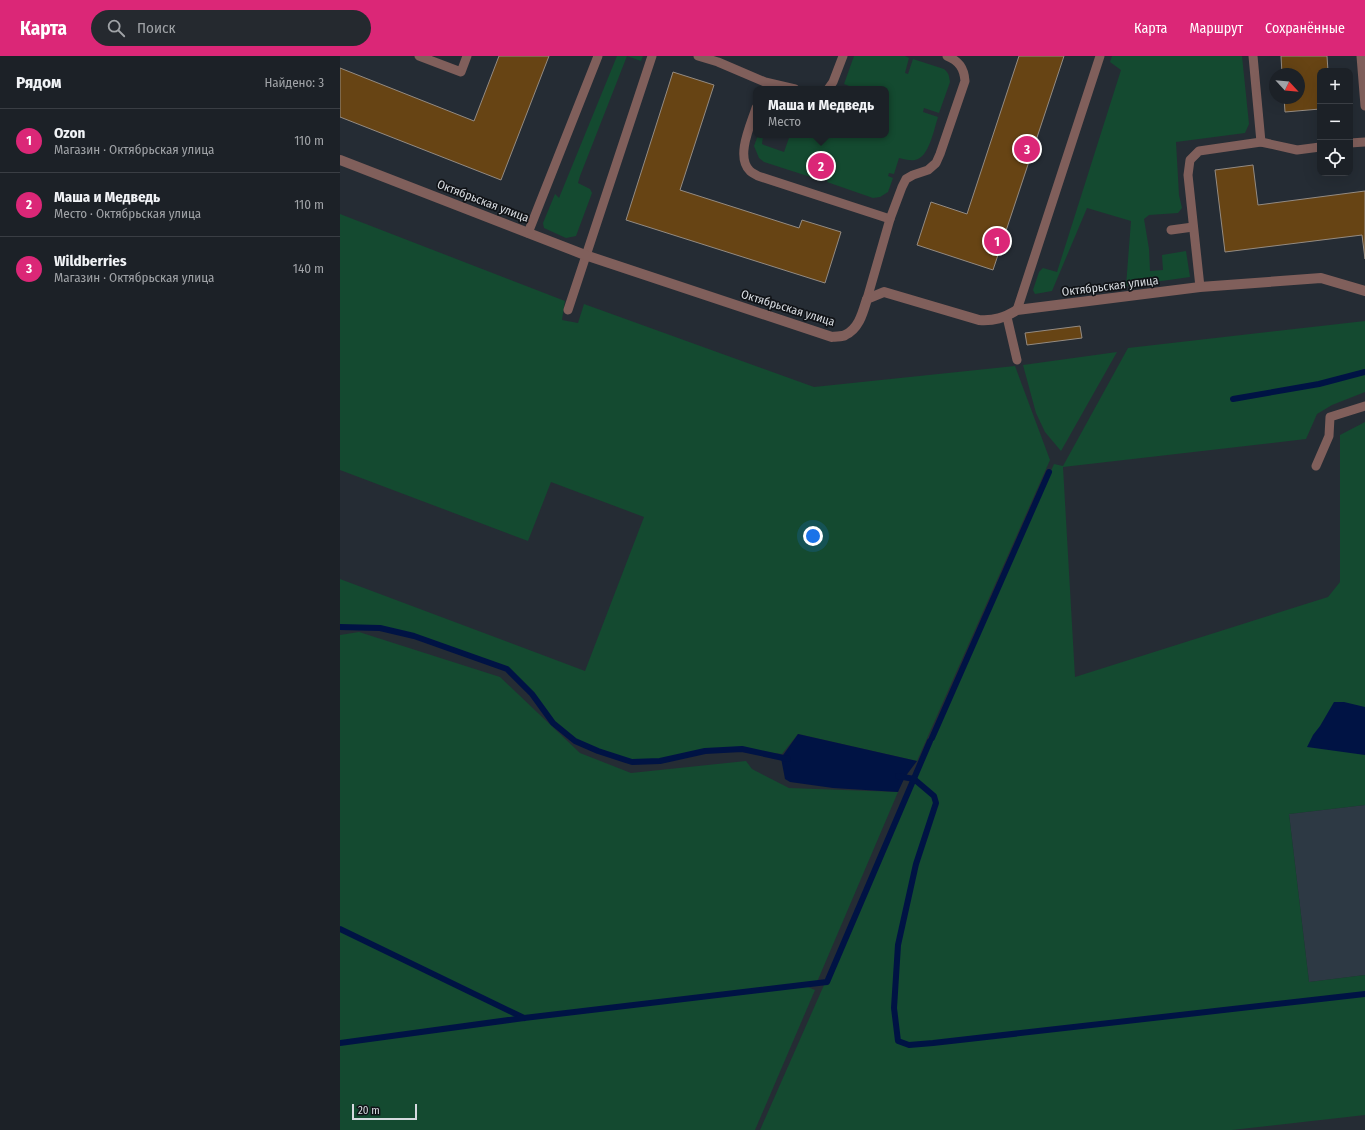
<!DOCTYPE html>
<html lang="ru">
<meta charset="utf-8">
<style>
:root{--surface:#1c2127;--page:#25292f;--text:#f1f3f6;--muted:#a0a3a7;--line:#3a3e44;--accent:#db2777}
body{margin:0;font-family:"Fira Sans Condensed",sans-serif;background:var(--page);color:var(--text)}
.controls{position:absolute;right:12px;top:12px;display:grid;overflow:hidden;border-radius:8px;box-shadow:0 4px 16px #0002}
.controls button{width:36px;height:36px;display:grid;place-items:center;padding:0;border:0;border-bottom:1px solid var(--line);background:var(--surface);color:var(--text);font:20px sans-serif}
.compass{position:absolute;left:929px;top:12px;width:36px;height:36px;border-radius:50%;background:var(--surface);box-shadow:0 4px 16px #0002;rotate:116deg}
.scale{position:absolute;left:12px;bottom:10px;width:65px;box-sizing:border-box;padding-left:4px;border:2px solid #d6dadf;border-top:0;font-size:11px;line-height:14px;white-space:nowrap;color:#d6dadf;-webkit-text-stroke:3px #111418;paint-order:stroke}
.you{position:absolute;left:473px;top:480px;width:14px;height:14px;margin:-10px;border:3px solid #fff;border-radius:50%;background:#1a73e8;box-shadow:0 0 0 6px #1a73e833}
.badge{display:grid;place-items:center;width:26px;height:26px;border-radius:50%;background:var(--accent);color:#fff;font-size:13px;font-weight:700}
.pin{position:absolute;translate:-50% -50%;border:2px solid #fff;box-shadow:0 1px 4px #0006}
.popup{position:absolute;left:413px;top:30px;width:136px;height:52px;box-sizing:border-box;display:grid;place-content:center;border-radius:8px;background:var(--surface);filter:drop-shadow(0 1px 3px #0005);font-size:13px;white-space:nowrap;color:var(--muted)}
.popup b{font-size:15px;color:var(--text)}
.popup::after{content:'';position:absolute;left:50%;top:100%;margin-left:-8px;border:8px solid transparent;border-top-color:var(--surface)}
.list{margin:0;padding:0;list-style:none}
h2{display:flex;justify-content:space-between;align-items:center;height:52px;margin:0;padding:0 16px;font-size:17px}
h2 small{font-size:13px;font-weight:400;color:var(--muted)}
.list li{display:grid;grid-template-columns:26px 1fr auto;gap:12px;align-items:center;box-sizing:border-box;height:64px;padding:0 16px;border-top:1px solid var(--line)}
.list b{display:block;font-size:15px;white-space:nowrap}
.list p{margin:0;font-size:13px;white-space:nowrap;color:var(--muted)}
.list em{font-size:13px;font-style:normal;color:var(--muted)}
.icon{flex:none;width:22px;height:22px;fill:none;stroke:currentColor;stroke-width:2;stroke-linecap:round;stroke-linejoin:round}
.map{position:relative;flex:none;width:1025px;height:1074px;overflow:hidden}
header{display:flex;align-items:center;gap:24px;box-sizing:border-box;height:56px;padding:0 20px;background:var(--accent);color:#fff}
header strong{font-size:19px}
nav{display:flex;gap:22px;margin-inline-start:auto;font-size:14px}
.search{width:280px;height:36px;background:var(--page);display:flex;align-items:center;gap:10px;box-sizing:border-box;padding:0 14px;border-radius:22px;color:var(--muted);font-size:15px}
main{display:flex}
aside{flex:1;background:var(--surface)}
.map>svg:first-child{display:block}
</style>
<header>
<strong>Карта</strong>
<div class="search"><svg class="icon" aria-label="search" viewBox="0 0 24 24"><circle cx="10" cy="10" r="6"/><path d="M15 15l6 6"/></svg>Поиск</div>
<nav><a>Карта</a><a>Маршрут</a><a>Сохранённые</a></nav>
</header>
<main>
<aside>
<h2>Рядом<small>Найдено: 3</small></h2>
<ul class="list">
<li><span class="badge">1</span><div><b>Ozon</b><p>Магазин · Октябрьская улица</p></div><em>110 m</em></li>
<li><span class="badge">2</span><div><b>Маша и Медведь</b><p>Место · Октябрьская улица</p></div><em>110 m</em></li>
<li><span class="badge">3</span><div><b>Wildberries</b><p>Магазин · Октябрьская улица</p></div><em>140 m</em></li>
</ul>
</aside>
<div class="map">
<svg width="1025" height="1074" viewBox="0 0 1025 1074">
<rect width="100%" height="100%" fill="#252c34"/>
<path fill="#2d3944" d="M1025,749v170l-56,7 -20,-168z"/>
<g fill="#144a30">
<path d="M277,0h26l-2,5 -14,-5 -47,120 -2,7 12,6 2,4 -16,43 -10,2 -22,-10 -1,-5 12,-29 4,4z"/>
<path d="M514,0h51l4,2 -4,15 3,1 5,-15 31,10c5,4 5,7 6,13l-11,31 -15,-5 -1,4 15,5c-4,12 -9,41 -23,43 -5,1 -11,-1 -16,-2l-5,16 -5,-1 -1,3 5,2 -5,14 -8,5 -7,1 -46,-16 5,-14 -4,-2 -5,15 -59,-19 -5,-4 -5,-12 4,-11 5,1 -1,8 2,1 20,7 6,-17h96v-46h-38l1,-3 -5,-2z"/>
<path d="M772,0h130l7,68 -4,9 -69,9 3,53 3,13 -4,5 -29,2 -5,4 5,30 1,22 13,-1 -1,-15 24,-4 4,26 -64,9 5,-65 -44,-13 -35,83 -17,3 -2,-4 6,-18 4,-4 14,4 64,-202 -11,-8z"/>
<path d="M0,158l225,87 -3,19 16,3 6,-19 230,83 201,-21 35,94 -133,301 -119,-27 -16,20 -40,-5 -37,2 -45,10 -28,1 -34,-11 -23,-10 -22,-18 -21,-29 -25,-25 -93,-33 -34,-8 -40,-1v-48l245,92 59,-154 -93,-35 -23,59 -188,-71z"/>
<path d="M1025,265v71l-33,13 -15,9 -11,25 -243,28 12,210 253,-80 12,-15v-147l25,-13v383l-76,9 20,168 56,-7v140l-133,15h-472l294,-666 9,2 65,-118z"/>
<path d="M777,296l-56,99 -16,-19 -9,-19 -13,-48z"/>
<path d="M19,576l141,45 80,76 51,20 115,-12 6,8 37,19 109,4 -81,190 -14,3 12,5 -60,140h-415v-495z"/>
</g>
<g fill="#001344">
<path d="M994,646h10l21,5v48l-58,-8 6,-12 7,-9z"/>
<path d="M458,678l119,27 -12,16 -7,15 -65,-4 -43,-6 -5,-3 -4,-21z"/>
</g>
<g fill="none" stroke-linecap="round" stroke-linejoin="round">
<g stroke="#001344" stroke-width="6">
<path d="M893,343l86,-15 46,-12"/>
<path d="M0,571l40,1 34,8 93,33 25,25 21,29 22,18 23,10 34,11 28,-1 45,-10 37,-2 46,10"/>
<path d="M592,682l117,-266"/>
<path d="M558,720l16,3 20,17 2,7 -20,61 -18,81 -4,63 4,33 11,4 24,-2 432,-49"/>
<path d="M0,873l184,89"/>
<path d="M0,987l184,-25 303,-36 103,-241"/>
</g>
</g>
<g fill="#674414" stroke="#948b82">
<path d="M159,0h50l-48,124 -161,-63v-49l134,53z"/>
<path d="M679,0h45l-71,214 -76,-25 14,-43 36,12z"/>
<path d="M941,0h46l1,15h-8v38l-35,3 -1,-14h15v-24h-17z"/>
<path d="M333,16l41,13 -34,105 119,38 3,-8 39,12 -16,51 -199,-63z"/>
<path d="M913,109l5,40 107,-14v68l-3,-24 -137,17 -10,-82z"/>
<path d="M740,270l2,12 -55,7 -2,-12z"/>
</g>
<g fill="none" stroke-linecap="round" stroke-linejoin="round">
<g stroke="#805f5b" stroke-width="9">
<path d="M79,0l42,16 6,-16"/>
<path d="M358,0l20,6 47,20 30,7"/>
<path d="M913,0l8,86 36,8 23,-3"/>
<path d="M1021,0l4,50"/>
<path d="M488,33l5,-7 10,-26"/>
<path d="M416,52c-5,16 -21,49 -6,63 2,2 5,3 8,5l132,43"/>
<path d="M1010,87l15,-1"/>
<path d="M831,174l22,-3"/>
<path d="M188,177l70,-177"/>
<path d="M860,231l-12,-112 2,-15 9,-9 62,-9"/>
<path d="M527,243l23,-80 12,-32 4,-8 7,-4 15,-5 8,-7 4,-9 25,-73c-1,-13 -6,-20 -18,-25"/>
<path d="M228,254l84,-254"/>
<path d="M677,254l83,-254"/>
<path d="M667,261l10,43"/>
<path d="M976,410l13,-30 1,-19 35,-11"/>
</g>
<path stroke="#805f5b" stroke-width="10" d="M0,104l245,95 247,82c4,-1 10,0 13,-2 14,-6 18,-23 22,-36l17,-7 95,28c15,1 25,-2 38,-10l183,-23 121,-9 44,13"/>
</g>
<g text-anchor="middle" stroke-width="3.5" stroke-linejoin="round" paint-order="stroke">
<g font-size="12" fill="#d6dadf" stroke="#111418">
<text transform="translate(143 145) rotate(21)" y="4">Октябрьская улица</text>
<text transform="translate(770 230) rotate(-7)" y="4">Октябрьская улица</text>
<text transform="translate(448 252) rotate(17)" y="4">Октябрьская улица</text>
</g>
</g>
</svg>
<div class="controls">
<button>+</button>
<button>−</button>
<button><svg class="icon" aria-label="locate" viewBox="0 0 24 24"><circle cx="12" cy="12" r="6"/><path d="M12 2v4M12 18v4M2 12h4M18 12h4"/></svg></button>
</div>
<svg class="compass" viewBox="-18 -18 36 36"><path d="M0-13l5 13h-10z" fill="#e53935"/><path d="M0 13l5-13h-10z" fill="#a0a3a7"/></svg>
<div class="scale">20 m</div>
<div class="you"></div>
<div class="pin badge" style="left:657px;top:185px">1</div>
<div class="pin badge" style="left:481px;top:110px">2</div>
<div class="popup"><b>Маша и Медведь</b>Место</div>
<div class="pin badge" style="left:687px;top:93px">3</div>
</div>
</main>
